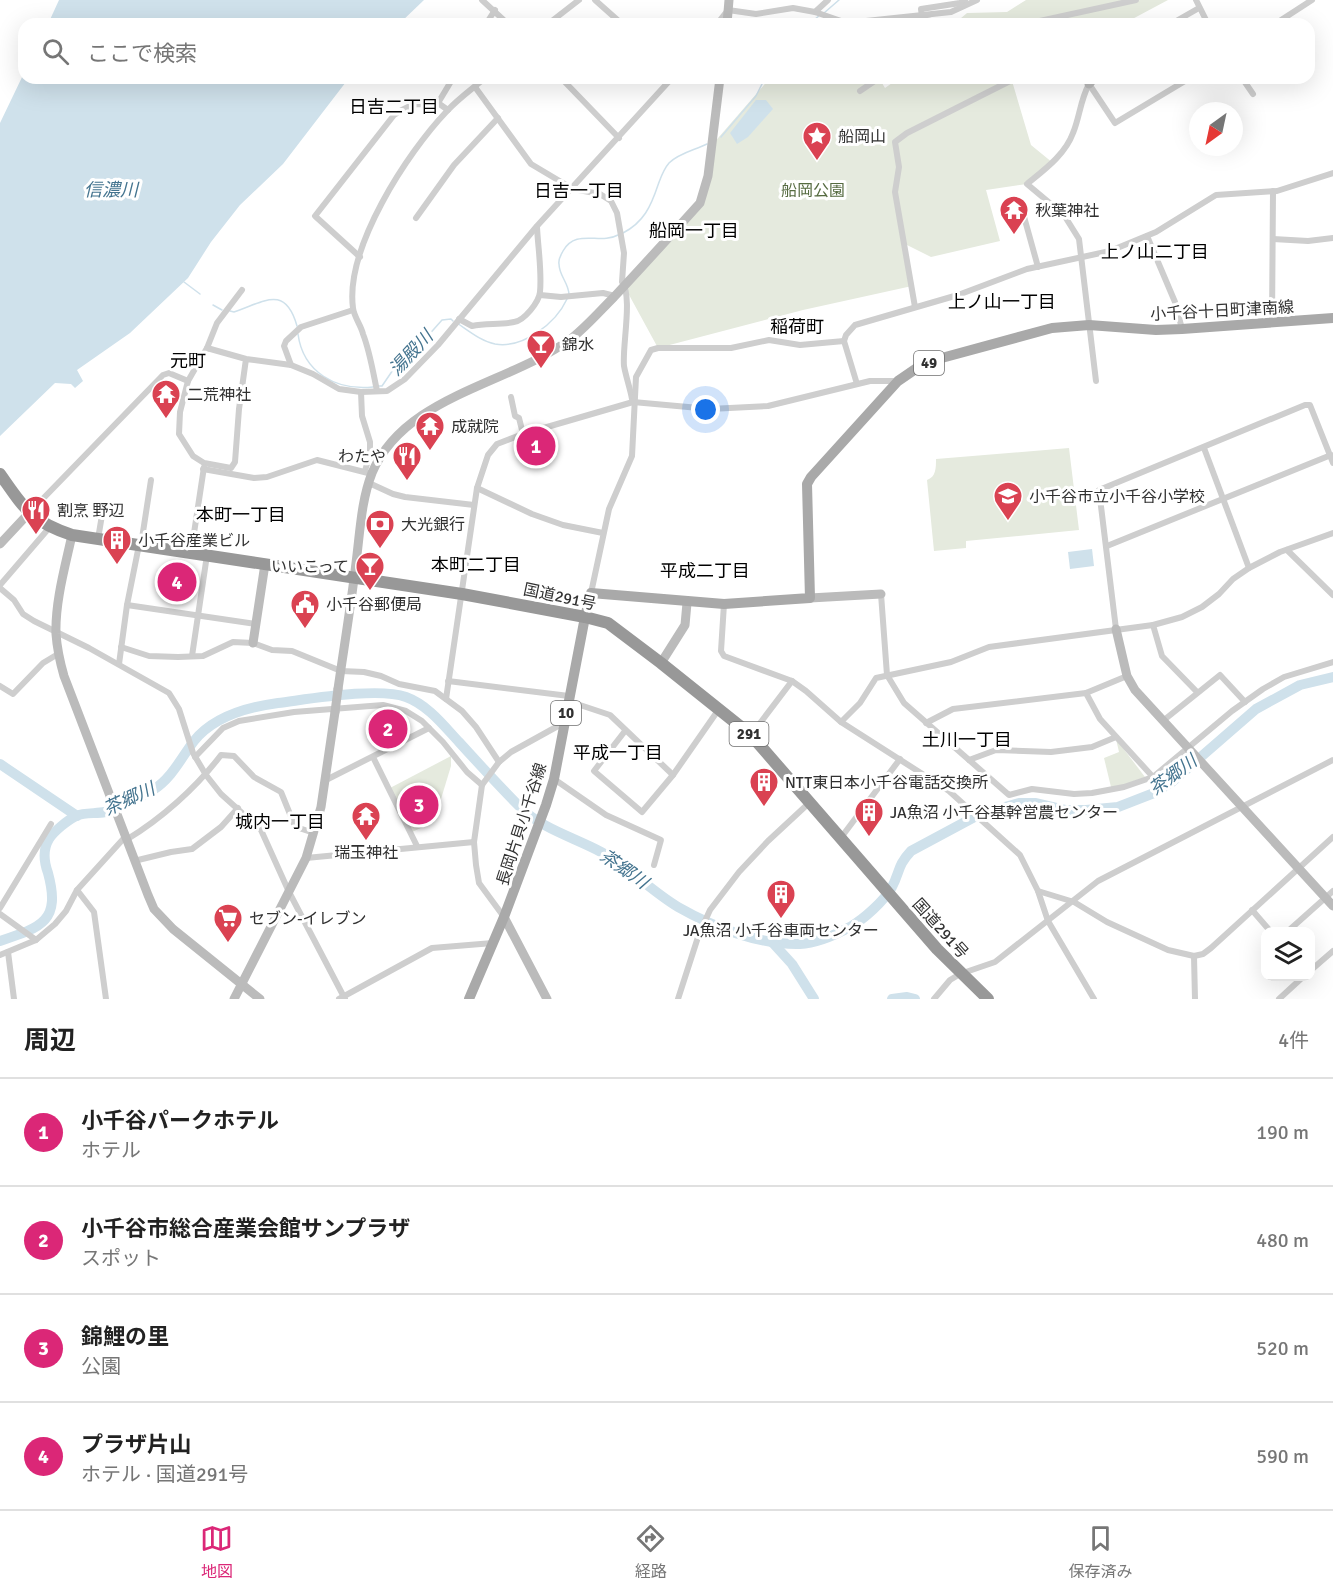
<!DOCTYPE html>
<html lang="ja">
<meta charset="utf-8">
<style>
:root{--surface:#fff;--page:#f2f2f2;--text:#222;--muted:#767676;--line:#e0e0e0;--accent:#db2777}
body{margin:0;font-family:Signika,"Noto Sans JP",sans-serif;background:var(--page);color:var(--text)}
.controls{position:absolute;right:18px;bottom:18px;display:grid;overflow:hidden;border-radius:12px;box-shadow:0 6px 24px #0002}
.controls button{width:54px;height:54px;display:grid;place-items:center;padding:0;border:0;border-bottom:2px solid var(--line);background:var(--surface);color:var(--text);font:30px sans-serif}
.compass{position:absolute;left:1189px;top:102px;width:54px;height:54px;border-radius:50%;background:var(--surface);box-shadow:0 6px 24px #0002;rotate:213deg}
.you{position:absolute;left:706px;top:410px;width:21px;height:21px;margin:-15px;border:4px solid #fff;border-radius:50%;background:#1a73e8;box-shadow:0 0 0 9px #1a73e833}
.badge{display:grid;place-items:center;width:39px;height:39px;border-radius:50%;background:var(--accent);color:#fff;font-size:20px;font-weight:700}
.pin{position:absolute;translate:-50% -50%;border:3px solid #fff;box-shadow:0 2px 6px #0006}
.list{margin:0;padding:0;list-style:none}
h2{display:flex;justify-content:space-between;align-items:center;height:78px;margin:0;padding:0 24px;font-size:26px}
h2 small{font-size:20px;font-weight:400;color:var(--muted)}
.list li{display:grid;grid-template-columns:39px 1fr auto;gap:18px;align-items:center;box-sizing:border-box;height:108px;padding:0 24px;border-top:2px solid var(--line)}
.list b{display:block;font-size:22px;white-space:nowrap}
.list p{margin:0;font-size:20px;white-space:nowrap;color:var(--muted)}
.list em{font-size:20px;font-style:normal;color:var(--muted)}
.icon{flex:none;width:33px;height:33px;fill:none;stroke:currentColor;stroke-width:2;stroke-linecap:round;stroke-linejoin:round}
.map{position:relative;flex:none;width:1333px;height:999px;overflow:hidden}
.search{position:absolute;background:var(--surface);box-shadow:0 6px 24px #0002;left:18px;right:18px;top:18px;height:66px;display:flex;align-items:center;gap:15px;box-sizing:border-box;padding:0 21px;border-radius:18px;color:var(--muted);font-size:22px}
.sheet{height:510px;background:var(--surface)}
nav{display:flex;justify-content:space-around;align-items:center;box-sizing:border-box;height:84px;border-top:2px solid var(--line);background:var(--surface);font-size:16px;color:var(--muted)}
nav a{display:grid;justify-items:center;gap:3px}
nav .on{color:var(--accent)}
.map>svg:first-child{display:block}
</style>
<div class="map">
<svg width="1333" height="999" viewBox="0 0 1333 999">
<rect width="100%" height="100%" fill="#fff"/>
<g fill="#e5eade">
<path d="M1026,0h100v3l14,-3h28l-45,24h-169l13,-11 40,-1z"/>
<path d="M770,78h109l6,10 14,-10h117l-4,3 19,64 22,18 -26,21 -41,6 14,51 -69,16 -26,-13 7,42 -109,24 -145,38 -36,-66 78,-79 12,-58z"/>
<path d="M1069,448l10,82 -113,11v7l-32,3 -7,-71c9,-3 9,-12 9,-21z"/>
<path d="M1116,739l29,38 -22,8 -12,2 -7,-29 15,-6z"/>
<path d="M451,756v10l-17,56 -22,10 -22,-44z"/>
</g>
<g fill="#cfe1eb">
<path d="M59,0h365l-25,24h-351z"/>
<path d="M24,73v5h325l-66,86 -43,41 -29,37 -23,36 -58,55 -53,37 6,11 -8,7 -4,-4 -16,-1 -55,53v-313z"/>
<path d="M756,100h10l7,9 -25,28 -11,7 -7,-11z"/>
<path d="M1092,549l2,17 -24,3 -2,-17z"/>
</g>
<g fill="none" stroke-linecap="round" stroke-linejoin="round">
<g stroke="#cfe1eb" stroke-width="1.5">
<path d="M824,13l15,-13"/>
<path d="M809,24l11,-9"/>
<path d="M721,137l35,-41 9,-18"/>
<path d="M623,233c21,-11 28,-27 35,-48 3,-8 5,-15 11,-22 10,-10 26,-13 38,-19"/>
<path d="M184,282l16,12"/>
<path d="M569,295c0,-12 -10,-19 -10,-31 -1,-5 2,-9 4,-13 13,-23 37,-6 55,-16"/>
<path d="M213,305l9,5"/>
<path d="M230,311l4,1c30,-10 51,-28 63,14"/>
<path d="M457,323c12,8 24,18 38,21 28,5 61,-21 72,-45"/>
<path d="M298,334c5,38 38,57 75,53"/>
<path d="M378,386h4l15,-22 29,-26 16,-18 9,-1 2,2"/>
</g>
<g stroke="#cfe1eb" stroke-width="10">
<path d="M0,764l77,52"/>
<path d="M0,941c42,-14 61,-20 48,-68 -4,-11 -5,-24 1,-34 5,-8 19,-19 27,-23 9,-4 20,-2 29,-4 17,-5 33,-13 48,-22 19,-12 28,-32 41,-49 20,-25 54,-34 84,-38 32,-4 100,-16 128,-6 22,8 38,29 53,45 20,22 40,44 61,65 22,22 53,30 81,45 28,15 50,39 77,55 35,20 81,38 122,37 18,-1 35,-9 50,-17 14,-8 34,-26 42,-40 8,-15 5,-21 19,-36l69,-37 39,-11h17l30,7h20l32,-3 36,-14 18,-11 84,-73 44,-24 33,-8"/>
<path d="M772,942l20,22 22,35"/>
<path d="M892,999l15,-2 8,2"/>
</g>
<g stroke="#cecece" stroke-width="6">
<path d="M482,0l26,24"/>
<path d="M595,0l27,24"/>
<path d="M1196,0l12,24"/>
<path d="M815,12l13,-12"/>
<path d="M922,16l-1,-7 39,-6 5,-3"/>
<path d="M918,18l26,6"/>
<path d="M486,24l9,-14"/>
<path d="M548,24l31,-24"/>
<path d="M717,24l11,-14 28,4 37,-6 22,4 32,11 104,-11 26,-12"/>
<path d="M1026,24l110,-24"/>
<path d="M1171,24l28,-16"/>
<path d="M1275,24l37,-24"/>
<path d="M561,78l58,60"/>
<path d="M1242,78l11,16"/>
<path d="M475,87l56,77 42,25 27,5 11,7 6,12 7,40 -2,29c11,14 0,64 2,84 2,11 6,22 8,33"/>
<path d="M860,91l19,-13"/>
<path d="M438,103l15,-25"/>
<path d="M1023,213l15,54"/>
<path d="M416,218l38,-53 44,-47"/>
<path d="M1147,236l28,66 7,27"/>
<path d="M1273,239l35,2 25,-3"/>
<path d="M360,257l-45,-41 79,-101c7,-5 15,-10 24,-11 7,0 13,2 20,-1l10,7"/>
<path d="M540,295l21,2 42,-4 12,3"/>
<path d="M915,307l-20,-115 4,-25 -4,-25 12,-9 109,-55"/>
<path d="M459,319l13,7c14,-3 28,-1 42,-4 10,-1 25,-20 26,-30 2,-21 -2,-44 -3,-65"/>
<path d="M1272,323l1,-132"/>
<path d="M207,348l10,-25 25,-33"/>
<path d="M246,359l-7,50 -4,53 -4,6 -27,-5 -11,-7 -14,-22 1,-22 8,-31 19,-33 39,11 45,6 22,9 26,15 22,3 26,-1 18,-12 33,-34 99,-119 135,-148"/>
<path d="M291,365l-7,-19 2,-5 15,-14 52,-17"/>
<path d="M1096,381l-17,-142 -15,-24 -37,-31c17,-14 38,-29 46,-51 7,-17 7,-32 16,-49l26,39 75,-45"/>
<path d="M857,384l-13,-43 2,-6 9,-10 103,-30 69,-26 83,-18 46,-19 60,-37 61,-4 56,-18"/>
<path d="M377,391c-4,-19 -7,-39 -14,-57 -2,-9 -9,-17 -10,-26 -8,-60 54,-155 94,-197 11,-12 25,-22 38,-33"/>
<path d="M361,392l1,24 8,26v11l-5,18"/>
<path d="M511,397l4,19 4,2 4,16"/>
<path d="M1204,448l45,120"/>
<path d="M203,469l51,9 13,-1 50,-17 55,14"/>
<path d="M369,483l24,11 12,3 69,8"/>
<path d="M477,488l55,26 31,11 40,8"/>
<path d="M30,512l133,-137 6,-2 19,8"/>
<path d="M98,539l6,-36"/>
<path d="M141,545l10,-65"/>
<path d="M1107,546l224,-91"/>
<path d="M1287,550l46,45"/>
<path d="M191,553l13,-86"/>
<path d="M0,585l49,-57"/>
<path d="M0,588l14,12 9,14 11,7 55,27 80,45 10,16 14,44 13,22 15,19 40,36 28,62 56,107"/>
<path d="M591,593l18,-84 23,-53 4,-79 15,-27 7,-2h73l38,-8 31,5 44,-4"/>
<path d="M881,594l6,81 17,28 105,92 23,-6 42,5 18,-1 32,-6 29,-10 79,-66 31,-22 21,-12 49,-15"/>
<path d="M724,604l-3,47 3,5 68,25 14,10 35,31 108,69 71,64 18,36 10,30 46,78"/>
<path d="M127,605l129,19"/>
<path d="M1153,625l9,31 35,36"/>
<path d="M1116,629l-17,-139 206,-85h5l23,58"/>
<path d="M121,647l28,9 29,1 25,-1 30,-14 20,1 19,7 20,1 49,20 23,1 17,4 18,8 36,7 27,20 14,16 23,35"/>
<path d="M192,656l15,-101"/>
<path d="M119,664l8,-59 12,-60"/>
<path d="M448,681l121,15"/>
<path d="M0,686l13,8 30,-31 15,-9"/>
<path d="M1086,693l14,26 53,58"/>
<path d="M446,699l31,-211 11,-33 9,-11 26,-10 110,-32 77,7 58,-3 102,-25h28"/>
<path d="M568,701l42,14 63,60"/>
<path d="M1164,720l56,-45 25,27"/>
<path d="M841,722l19,-19 16,-25 75,-16 38,-15 164,-22 29,-8 20,-10 17,-13 14,-15 16,-11 31,-16 53,-19"/>
<path d="M926,723l27,-14 133,-16 41,-17"/>
<path d="M625,731l-31,40 48,41 31,-37 46,-66"/>
<path d="M751,735l41,-54"/>
<path d="M195,757l28,-29 16,-7 55,-9 89,-7 23,6 16,10 21,21 24,30 15,13"/>
<path d="M373,757l44,89"/>
<path d="M969,760l27,-10 55,2 41,-5 24,-10"/>
<path d="M554,779l52,36 55,25 -7,25"/>
<path d="M326,780l103,-52"/>
<path d="M840,839l60,-80"/>
<path d="M126,840c35,-21 70,-52 95,-85l13,1 20,21 27,15 13,32 5,4 15,5"/>
<path d="M306,858l168,-16"/>
<path d="M134,861l37,-9 21,-3 29,-22 17,-19"/>
<path d="M77,890l17,22 12,87"/>
<path d="M1038,891l36,11 33,20 61,28 26,6 9,-2 8,-6 122,-111"/>
<path d="M0,908l51,-84"/>
<path d="M1252,910l19,22"/>
<path d="M0,914l36,26"/>
<path d="M504,917l-25,-34 -3,-18 -2,-23 8,-57 17,-23 12,-10 47,-26h7"/>
<path d="M1287,932l46,-41"/>
<path d="M8,952l6,47"/>
<path d="M0,955l36,-15 19,-16 11,-13 11,-21 48,-53"/>
<path d="M1194,956l1,43"/>
<path d="M1310,971l23,-20"/>
<path d="M339,999l93,-51 61,-5"/>
<path d="M678,999l21,-65 11,-24 29,-38 29,-31 41,-38"/>
<path d="M934,999l16,-19 10,-6 35,-12 103,-81 235,-121"/>
<path d="M1279,999l25,-23"/>
</g>
<g stroke="#bbb" stroke-width="9">
<path d="M727,24l2,-24"/>
<path d="M1089,84l5,-6"/>
<path d="M72,535c-7,32 -17,67 -16,99 1,14 4,28 8,42l84,219 6,14 19,20 87,70"/>
<path d="M0,544l29,-31"/>
<path d="M810,598l71,-4"/>
<path d="M1116,629l11,47 8,14 198,216"/>
<path d="M253,643l12,-79"/>
<path d="M661,663l24,-38 2,-22"/>
<path d="M338,689c6,-42 13,-84 18,-126 4,-30 5,-62 16,-90 33,-78 137,-88 200,-135 15,-12 28,-27 42,-41 29,-31 58,-63 86,-94l8,-27 12,-98"/>
<path d="M504,917l43,82"/>
<path d="M234,999l72,-141 15,-51 14,-95"/>
</g>
<path stroke="#a9a9a9" stroke-width="10" d="M469,999l35,-82 42,-112 8,-26 31,-162 6,-24 133,11 86,-6 -3,-114 4,-7 87,-96 19,-13 21,-9 114,-31 37,-3 67,5 26,-1 151,-11"/>
<path stroke="#989898" stroke-width="12" d="M0,474c24,34 30,47 72,61l390,59 123,23 23,6 53,40 90,72 186,214 51,50"/>
<path stroke="#bbb" stroke-width="9" d="M335,712l3,-23"/>
</g>
<defs>
<g id="sight-pin" transform="scale(1.5)"><path d="M0 17L-7.5 6A9.5 9.5 0 1 1 7.5 6Z" fill="#da4252" stroke="#fff"/><path d="M0-6L1.8-2.2L6-1.7L2.9 1.2L3.7 5.4L0 3.3L-3.7 5.4L-2.9 1.2L-6-1.7L-1.8-2.2Z" fill="#fff"/></g>
<g id="temple-pin" transform="scale(1.5)"><path d="M0 17L-7.5 6A9.5 9.5 0 1 1 7.5 6Z" fill="#da4252" stroke="#fff"/><path d="M0-6L5-2H3V0L6.5 2.5H4V6H1.5V3h-3V6H-4V2.5H-6.5L-3 0V-2H-5Z" fill="#fff"/></g>
<g id="bar-pin" transform="scale(1.5)"><path d="M0 17L-7.5 6A9.5 9.5 0 1 1 7.5 6Z" fill="#da4252" stroke="#fff"/><path d="M-6-5H6L.8 .8V4.5H3.5V6h-7V4.5H-.8V.8Z" fill="#fff"/></g>
<g id="restaurant-pin" transform="scale(1.5)"><path d="M0 17L-7.5 6A9.5 9.5 0 1 1 7.5 6Z" fill="#da4252" stroke="#fff"/><path d="M-5-6h1v4h1v-4h1v4h1v-4h1v5L-1.5 .5V6h-2V.5L-5-1ZM5-6V6H3V1.5H1.5Q1.5-4 5-6Z" fill="#fff"/></g>
<g id="school-pin" transform="scale(1.5)"><path d="M0 17L-7.5 6A9.5 9.5 0 1 1 7.5 6Z" fill="#da4252" stroke="#fff"/><path d="M0-5L7-2L0 1L-7-2ZM-4 1L0 2.5L4 1V4Q0 6-4 4Z" fill="#fff"/></g>
<g id="bank-pin" transform="scale(1.5)"><path d="M0 17L-7.5 6A9.5 9.5 0 1 1 7.5 6Z" fill="#da4252" stroke="#fff"/><path d="M-6-4H6V4H-6ZM0-2.3a2.3 2.3 0 1 0 0 4.6a2.3 2.3 0 1 0 0-4.6Z" fill="#fff"/></g>
<g id="building-pin" transform="scale(1.5)"><path d="M0 17L-7.5 6A9.5 9.5 0 1 1 7.5 6Z" fill="#da4252" stroke="#fff"/><path d="M-4-6H4V6H1V3H-1V6H-4ZM-2.5-4.3h1.7v1.8h-1.7ZM.8-4.3h1.7v1.8H.8ZM-2.5-1h1.7V.8h-1.7ZM.8-1h1.7V.8H.8Z" fill="#fff"/></g>
<g id="civic-pin" transform="scale(1.5)"><path d="M0 17L-7.5 6A9.5 9.5 0 1 1 7.5 6Z" fill="#da4252" stroke="#fff"/><path d="M-.6-6.5H3V-4.5H.6V-3L4-1V1h2V6H-6V1h2V-1L-.6-3ZM-1.2 2.5V6h2.4V2.5Z" fill="#fff"/></g>
<g id="supermarket-pin" transform="scale(1.5)"><path d="M0 17L-7.5 6A9.5 9.5 0 1 1 7.5 6Z" fill="#da4252" stroke="#fff"/><path d="M-6-5.5h2.5l.6 2H6L4.5 2H-2.5L-4.4-4H-6ZM-1.5 3.2a1.3 1.3 0 1 0 .1 0ZM3 3.2a1.3 1.3 0 1 0 .1 0Z" fill="#fff"/></g>
</defs>
<g fill-rule="evenodd">
<use href="#sight-pin" x="817" y="136"/>
<use href="#temple-pin" x="1014" y="210"/>
<use href="#bar-pin" x="541" y="344"/>
<use href="#temple-pin" x="166" y="394"/>
<use href="#temple-pin" x="430" y="426"/>
<use href="#restaurant-pin" x="407" y="456"/>
<use href="#school-pin" x="1008" y="496"/>
<use href="#restaurant-pin" x="36" y="510"/>
<use href="#bank-pin" x="380" y="524"/>
<use href="#building-pin" x="117" y="540"/>
<use href="#bar-pin" x="370" y="566"/>
<use href="#civic-pin" x="305" y="604"/>
<use href="#building-pin" x="764" y="782"/>
<use href="#building-pin" x="869" y="812"/>
<use href="#temple-pin" x="366" y="816"/>
<use href="#building-pin" x="781" y="894"/>
<use href="#supermarket-pin" x="228" y="918"/>
</g>
<g text-anchor="middle" stroke-width="6" stroke-linejoin="round" paint-order="stroke">
<g fill="#fff" stroke="#6f6f6f" stroke-width="1.5">
<rect x="914" y="351" width="30" height="24" rx="4.5"/>
<rect x="551" y="701" width="30" height="24" rx="4.5"/>
<rect x="729.5" y="722" width="39" height="24" rx="4.5"/>
</g>
<g font-size="15" font-weight="bold" fill="#313131">
<text x="929" y="368">49</text>
<text x="566" y="718">10</text>
<text x="749" y="739">291</text>
</g>
<g font-size="16" fill="#313131" stroke="#fff" text-anchor="start">
<text x="838" y="142">船岡山</text>
<text x="1035" y="216">秋葉神社</text>
<text x="562" y="350">錦水</text>
<text x="187" y="400">二荒神社</text>
<text x="451" y="432">成就院</text>
<text x="386" y="462" text-anchor="end">わたや</text>
<text x="1029" y="502">小千谷市立小千谷小学校</text>
<text x="57" y="516">割烹 野辺</text>
<text x="401" y="530">大光銀行</text>
<text x="138" y="546">小千谷産業ビル</text>
<text x="349" y="572" text-anchor="end">いいこって</text>
<text x="326" y="610">小千谷郵便局</text>
<text x="785" y="788">NTT東日本小千谷電話交換所</text>
<text x="890" y="818">JA魚沼 小千谷基幹営農センター</text>
<text x="366" y="858" text-anchor="middle">瑞玉神社</text>
<text x="249" y="924">セブン-イレブン</text>
<text x="781" y="936" text-anchor="middle">JA魚沼 小千谷車両センター</text>
</g>
<g font-size="16" fill="#566b41" stroke="#fff">
<text x="813" y="196">船岡公園</text>
</g>
<g font-size="16" fill="#313131" stroke="#fff">
<text transform="translate(1222 310) rotate(-3)" y="6">小千谷十日町津南線</text>
<text transform="translate(560 596) rotate(12)" y="6">国道291号</text>
<text transform="translate(521 824) rotate(-72)" y="6">長岡片貝小千谷線</text>
<text transform="translate(941 928) rotate(48)" y="6">国道291号</text>
</g>
<g font-size="18" fill="#000" stroke="#fff">
<text x="394" y="113">日吉二丁目</text>
<text x="579" y="197">日吉一丁目</text>
<text x="694" y="237">船岡一丁目</text>
<text x="1155" y="258">上ノ山二丁目</text>
<text x="1002" y="308">上ノ山一丁目</text>
<text x="797" y="333">稲荷町</text>
<text x="188" y="367">元町</text>
<text x="241" y="521">本町一丁目</text>
<text x="476" y="571">本町二丁目</text>
<text x="705" y="577">平成二丁目</text>
<text x="967" y="746">土川一丁目</text>
<text x="618" y="759">平成一丁目</text>
<text x="280" y="828">城内一丁目</text>
</g>
<g font-size="18" font-style="italic" fill="#44748f" stroke="#fff">
<text x="111" y="196">信濃川</text>
<text transform="translate(411 353) rotate(-47)" y="6">湯殿川</text>
<text transform="translate(1173 775) rotate(-37)" y="6">茶郷川</text>
<text transform="translate(129 799) rotate(-25)" y="6">茶郷川</text>
<text transform="translate(624 869) rotate(35)" y="6">茶郷川</text>
</g>
</g>
</svg>
<div class="controls">
<button><svg class="icon" aria-label="layers" viewBox="0 0 24 24"><path d="M12 4l9 5-9 5-9-5zM3 14l9 5 9-5"/></svg></button>
</div>
<svg class="compass" viewBox="-18 -18 36 36"><path d="M0-13l5 13h-10z" fill="#e53935"/><path d="M0 13l5-13h-10z" fill="#767676"/></svg>
<div class="you"></div>
<div class="pin badge" style="left:536px;top:446px">1</div>
<div class="pin badge" style="left:388px;top:729px">2</div>
<div class="pin badge" style="left:419px;top:805px">3</div>
<div class="pin badge" style="left:177px;top:582px">4</div>
<div class="search"><svg class="icon" aria-label="search" viewBox="0 0 24 24"><circle cx="10" cy="10" r="6"/><path d="M15 15l6 6"/></svg>ここで検索</div>
</div>
<section class="sheet">
<h2>周辺<small>4件</small></h2>
<ul class="list">
<li><span class="badge">1</span><div><b>小千谷パークホテル</b><p>ホテル</p></div><em>190 m</em></li>
<li><span class="badge">2</span><div><b>小千谷市総合産業会館サンプラザ</b><p>スポット</p></div><em>480 m</em></li>
<li><span class="badge">3</span><div><b>錦鯉の里</b><p>公園</p></div><em>520 m</em></li>
<li><span class="badge">4</span><div><b>プラザ片山</b><p>ホテル · 国道291号</p></div><em>590 m</em></li>
</ul>
</section>
<nav>
<a class="on"><svg class="icon" aria-label="map" viewBox="0 0 24 24"><path d="M3 6l6-2 6 2 6-2v14l-6 2-6-2-6 2zM9 4v14M15 6v14"/></svg>地図</a>
<a><svg class="icon" aria-label="directions" viewBox="0 0 24 24"><path d="M12 3l9 9-9 9-9-9zM9 14v-3h6M13 9l2 2-2 2"/></svg>経路</a>
<a><svg class="icon" aria-label="saved" viewBox="0 0 24 24"><path d="M7 4h10v16l-5-4-5 4z"/></svg>保存済み</a>
</nav>
